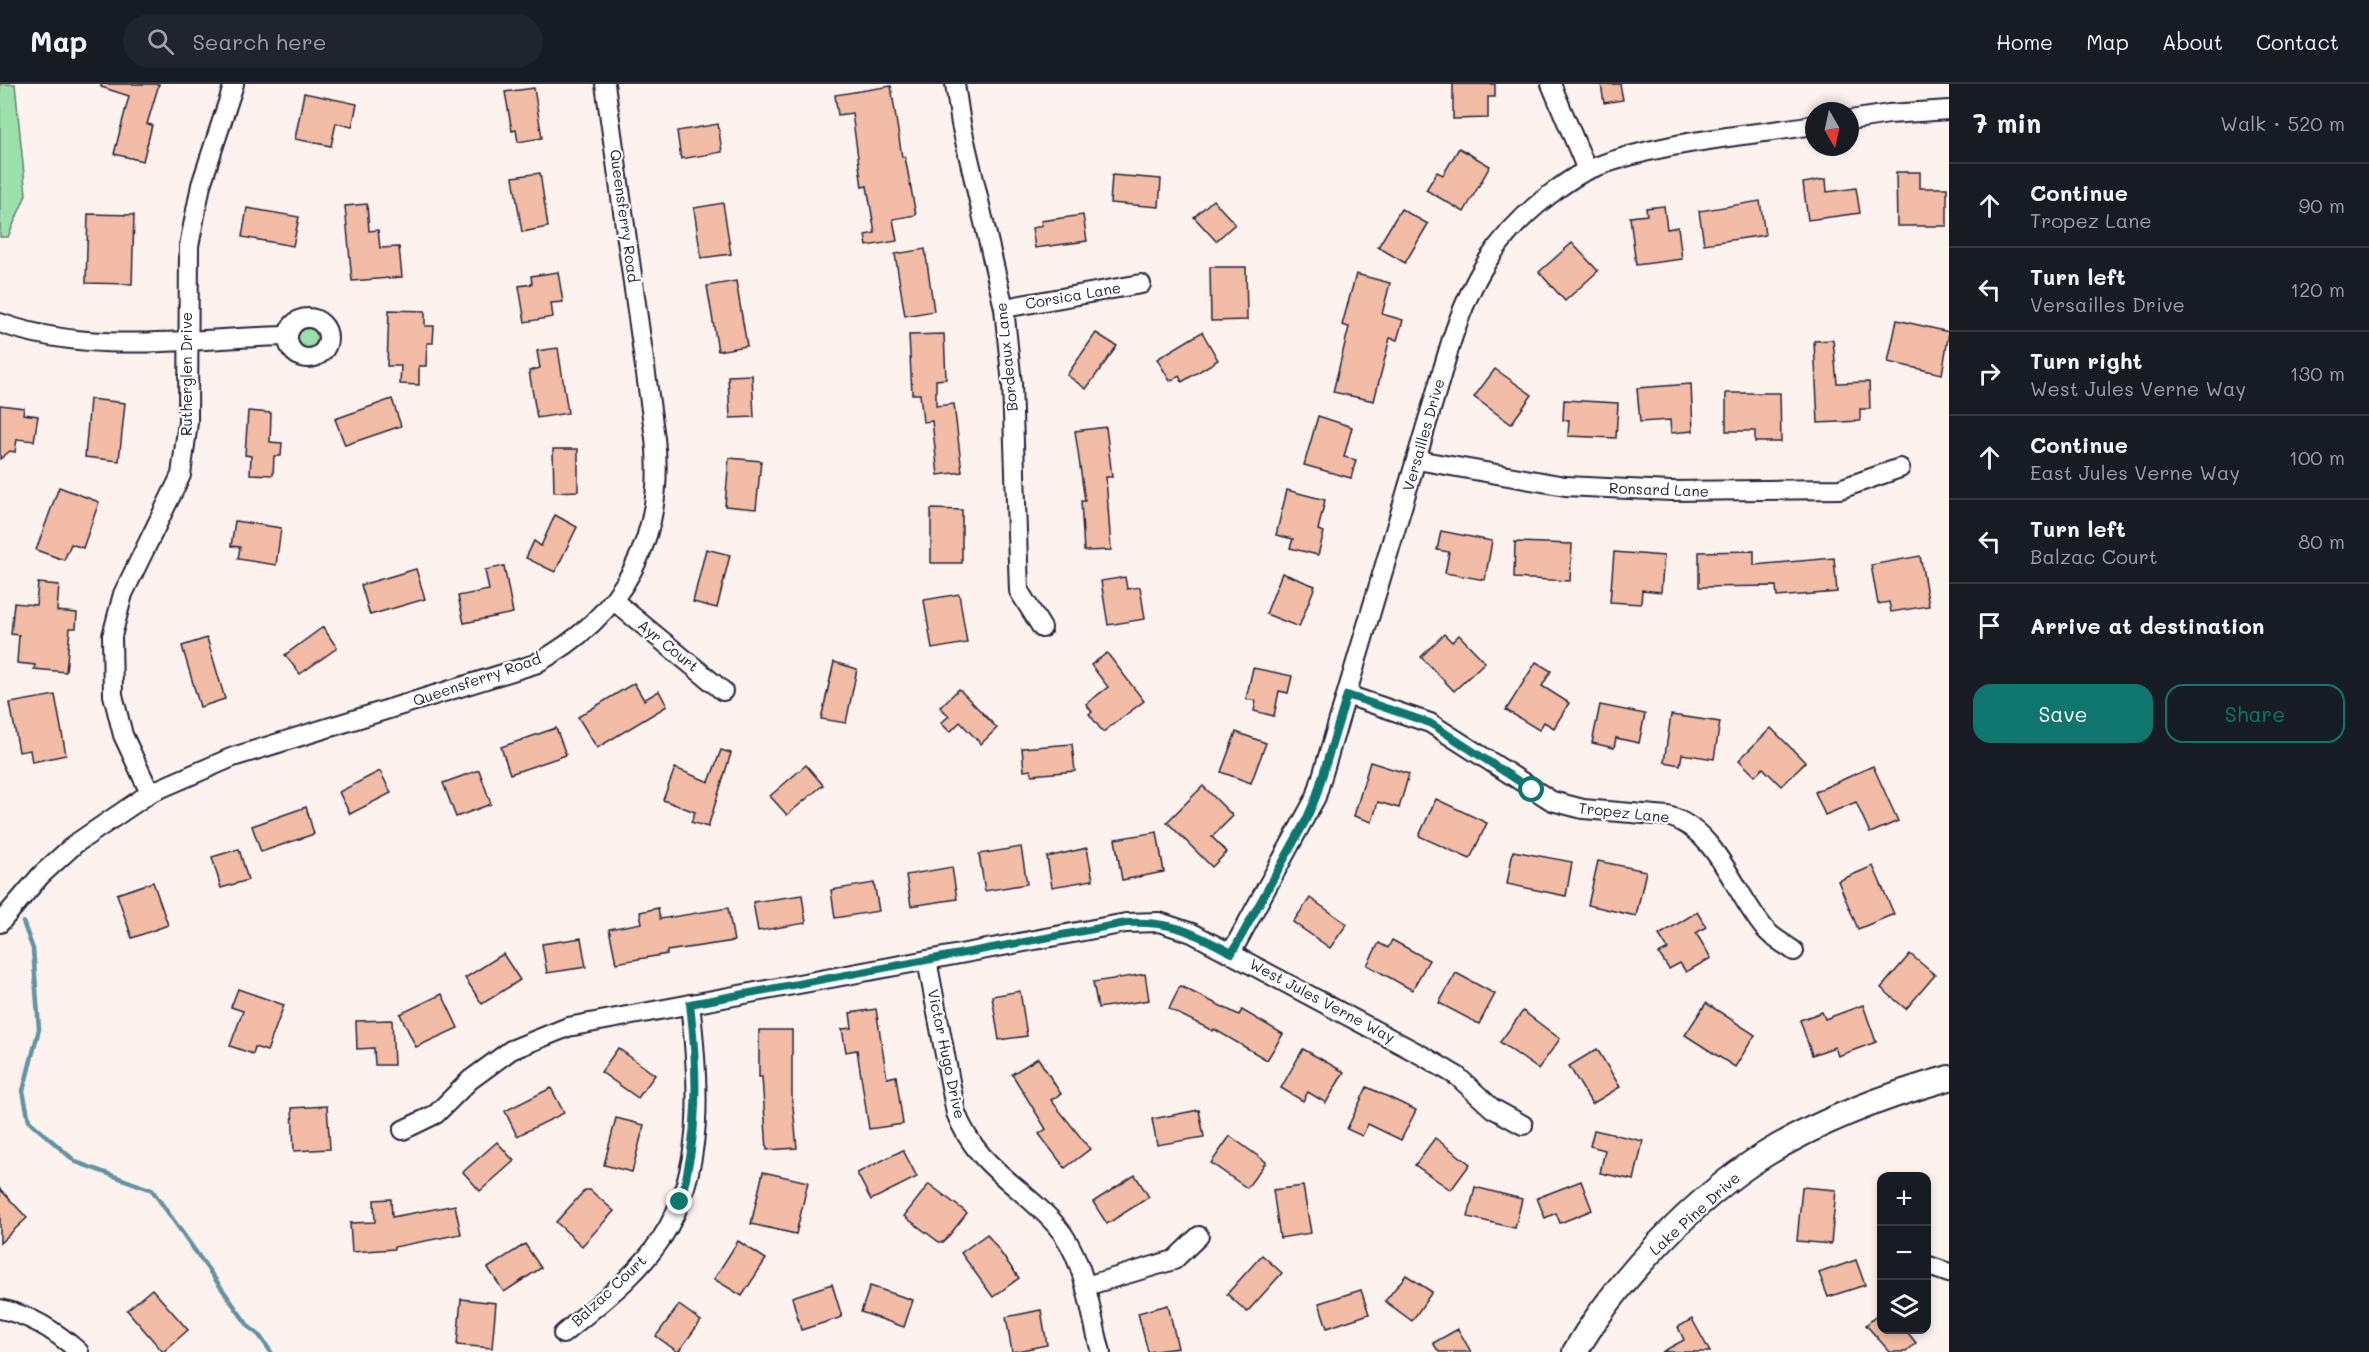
<!DOCTYPE html>
<meta charset="utf-8">
<style>
:root{--surface:#171b24;--page:#20242c;--text:#f1f3f6;--muted:#9ea1a6;--line:#363941;--accent:#0f766e}
body{margin:0;font-family:Mali,sans-serif;background:var(--page);color:var(--text)}
.controls{position:absolute;right:18px;bottom:18px;display:grid;overflow:hidden;border-radius:12px;box-shadow:0 3px 9px #0003}
.controls button{width:54px;height:54px;display:grid;place-items:center;padding:0;border:0;border-bottom:2px solid var(--line);background:var(--surface);color:var(--text);font:30px sans-serif}
.compass{position:absolute;left:1805px;top:18px;width:54px;height:54px;border-radius:50%;background:var(--surface);box-shadow:0 3px 9px #0003;rotate:171deg}
.stop{position:absolute;width:18px;height:18px;margin:-14px;border:4px solid #0f766e;border-radius:50%;background:#fff}
.stop.end{background:#0f766e;border-color:#fff;box-shadow:0 2px 6px #0008}
.list{margin:0;padding:0;list-style:none}
h2{display:flex;justify-content:space-between;align-items:center;height:78px;margin:0;padding:0 24px;font-size:26px}
h2 small{font-size:20px;font-weight:400;color:var(--muted)}
.list li{display:grid;grid-template-columns:39px 1fr auto;gap:18px;align-items:center;box-sizing:border-box;height:84px;padding:0 24px;border-top:2px solid var(--line)}
.list b{display:block;font-size:22px;white-space:nowrap}
.list p{margin:0;font-size:20px;white-space:nowrap;color:var(--muted)}
.list em{font-size:20px;font-style:normal;color:var(--muted)}
.actions{display:flex;gap:12px;padding:18px 24px}
.actions a{flex:1;padding:14px 0;border:2px solid var(--accent);border-radius:18px;text-align:center;font-size:21px;color:var(--accent)}
.actions .main{background:var(--accent);color:#fff}
.icon{flex:none;width:33px;height:33px;fill:none;stroke:currentColor;stroke-width:2;stroke-linecap:round;stroke-linejoin:round}
.map{position:relative;flex:none;width:1949px;height:1268px;overflow:hidden}
header{display:flex;align-items:center;gap:36px;box-sizing:border-box;height:84px;padding:0 30px;background:var(--surface);border-bottom:2px solid var(--line)}
header strong{font-size:28px}
nav{display:flex;gap:33px;margin-inline-start:auto;font-size:21px}
.search{width:420px;height:54px;background:var(--page);display:flex;align-items:center;gap:15px;box-sizing:border-box;padding:0 21px;border-radius:33px;color:var(--muted);font-size:22px}
main{display:flex}
aside{flex:1;background:var(--surface)}
.map>svg:first-child{display:block}
</style>
<header>
<strong>Map</strong>
<div class="search"><svg class="icon" aria-label="search" viewBox="0 0 24 24"><circle cx="10" cy="10" r="6"/><path d="M15 15l6 6"/></svg>Search here</div>
<nav><a>Home</a><a>Map</a><a>About</a><a>Contact</a></nav>
</header>
<main>
<div class="map">
<svg width="1949" height="1268" viewBox="0 0 1949 1268">
<rect width="100%" height="100%" fill="#fdf2ed"/>
<filter id="ink" filterUnits="userSpaceOnUse"><feTurbulence type="fractalNoise" baseFrequency=".0167" numOctaves="2"/><feDisplacementMap in="SourceGraphic" scale="12" xChannelSelector="R" yChannelSelector="G"/><feConvolveMatrix kernelMatrix="1 2 1 2 8 2 1 2 1" color-interpolation-filters="sRGB"/></filter>
<g filter="url(#ink)">
<g fill="#9de0ab" stroke="#608173" stroke-width="1.5">
<path d="M0,0h15l11,111 -18,42h-8z"/>
<circle cx="308" cy="254" r="11"/>
</g>
<g fill="none" stroke-linecap="round" stroke-linejoin="round">
<path stroke="#6292a3" stroke-width="4.5" d="M23,838l10,27 6,80 -16,62 6,30 47,41 76,28 97,137 10,8 12,17"/>
</g>
<g fill="#f3bca6" stroke="#22223b" stroke-width="1.5">
<path d="M101,0h58l-12,40 5,1 -9,36 -29,-7 15,-58 -28,-9z"/>
<path d="M1453,0h42v13h-7v21l-35,1z"/>
<path d="M1601,0h19l3,16 -19,3z"/>
<path d="M891,2l11,71h3l11,58 -23,4 4,22 -30,5 -2,-11 10,-2 -8,-47 -5,1 -10,-74 -14,2 -3,-20z"/>
<path d="M534,4l8,50 -24,4 -2,-12 -4,1 -7,-39z"/>
<path d="M304,9l53,11 -5,23 -16,-4 -5,23 -36,-7z"/>
<path d="M718,40l4,28 -41,7 -4,-28z"/>
<path d="M1459,64l31,18 -26,46 -38,-22 11,-18 6,3z"/>
<path d="M1896,88h24v16h27v38h-50z"/>
<path d="M540,89l8,54 -26,5 -9,-55z"/>
<path d="M1112,91l49,4 -2,28 -49,-4z"/>
<path d="M1826,95l1,13 29,-4 4,25 -52,7 -5,-37z"/>
<path d="M1213,116l22,24 -19,17 -22,-24z"/>
<path d="M1760,117l5,34 -61,9 -5,-33z"/>
<path d="M723,119l8,51 -30,4 -7,-50z"/>
<path d="M367,120l2,27 9,-1 2,18 19,-1 3,30 -50,4 -7,-75z"/>
<path d="M1664,122l3,23 11,-2 4,32 -46,6 -6,-48 17,-2 -1,-7z"/>
<path d="M247,124l52,9 -6,29 -51,-9z"/>
<path d="M1401,125l27,15 -23,39 -27,-16z"/>
<path d="M88,130l46,1 -2,69 -46,-1z"/>
<path d="M1083,131l4,26 -52,7 -3,-20 10,-2 -1,-5z"/>
<path d="M1572,159l26,28 -33,30 -26,-29z"/>
<path d="M925,165l9,62 -29,5 -10,-62z"/>
<path d="M1210,183h36l1,53 -36,1z"/>
<path d="M558,188l5,30 -12,1 2,14 -28,5 -6,-36 13,-2 -1,-8z"/>
<path d="M1356,190l34,9 -8,31 21,6 -6,20 -7,-2 -16,63 -41,-9 16,-65 -7,-2z"/>
<path d="M736,197l11,65 -29,5 -11,-65z"/>
<path d="M389,226l36,1v15h9l-1,17h-6l-1,23h-7v19l-19,-1 1,-18h-14z"/>
<path d="M1897,236l52,12 -7,42 -54,-12z"/>
<path d="M1202,248l16,28 -36,22 -3,-6 -9,5 -13,-22z"/>
<path d="M1096,249l21,13 -31,43 -19,-14z"/>
<path d="M944,250l2,45 -10,1v26l18,-2 8,68 -24,3 -6,-54 -9,1 -3,-28h-8l-3,-59z"/>
<path d="M1833,256l4,43 32,-1 1,27h-10v12l-42,2 -4,-82z"/>
<path d="M558,264l10,65 -31,5 -8,-47 11,-3 -3,-17z"/>
<path d="M1495,285l37,26 -21,29 -37,-27z"/>
<path d="M752,291l2,42 -24,1 -2,-42z"/>
<path d="M1691,300l2,47 -22,2 -1,-13 -30,2 -3,-34z"/>
<path d="M1726,309h54l1,49h-26v-11h-29z"/>
<path d="M90,315l35,4 -6,58 -34,-4z"/>
<path d="M392,315l9,27 -56,19 -10,-26z"/>
<path d="M1564,316l54,3 -2,35 -48,-2 1,-16h-6z"/>
<path d="M0,321l24,3 -1,6 15,2 -4,25 -17,-2 -2,13 -5,-1 -10,8z"/>
<path d="M248,327l23,2 -1,29 12,1 -1,13h-7l-1,19 -23,-1 1,-18 -6,-1z"/>
<path d="M1318,332l34,11 -8,30 12,3 -5,18 -47,-13z"/>
<path d="M1106,343l6,50h-6l5,73 -27,1 -3,-50h4l-10,-70z"/>
<path d="M553,365h25v42l-24,1z"/>
<path d="M729,374l32,3 -5,48 -31,-3z"/>
<path d="M59,403l40,15 -16,46 -12,-4 -7,16 -28,-10z"/>
<path d="M1287,406l38,10 -7,30 6,2 -6,23 -28,-7 3,-9 -17,-4z"/>
<path d="M931,425l31,1v53h-31z"/>
<path d="M555,431l22,12 -22,45 -29,-14 8,-17 7,5z"/>
<path d="M235,437l46,7 -5,37 -38,-6 2,-12 -9,-1z"/>
<path d="M1441,447l51,10 -7,39 -40,-7 4,-21 -12,-2z"/>
<path d="M1515,458l57,2 -2,37 -56,-3z"/>
<path d="M706,465l24,6 -13,53 -24,-6z"/>
<path d="M1754,467v14l80,-7 3,34 -60,5 -1,-11 -77,1v-35z"/>
<path d="M1614,468l50,4 -3,36 -19,-2 -1,14 -31,-2z"/>
<path d="M1920,472l9,50 -38,6 -2,-10 -11,2 -7,-39z"/>
<path d="M504,482l9,47 -49,10 -6,-27 31,-6 -4,-20z"/>
<path d="M416,485l9,30 -55,16 -9,-30z"/>
<path d="M1282,489l33,13 -16,41 -33,-13z"/>
<path d="M1125,493l2,12 13,-2 5,32 -37,6 -7,-44z"/>
<path d="M38,499l21,2 -2,26 20,2 -1,15h-6l-4,44 -32,-3 1,-4 -18,-2 2,-28 -8,-1 3,-31 22,2z"/>
<path d="M959,510l8,49 -35,6 -8,-49z"/>
<path d="M323,543l14,21 -37,26 -15,-19z"/>
<path d="M1444,550l8,8 7,-7 26,27 -31,29 -33,-34z"/>
<path d="M207,554l18,61 -25,8 -18,-61z"/>
<path d="M1107,569l37,48 -41,31 -14,-18 3,-2 -6,-8 22,-17 -17,-22z"/>
<path d="M834,578l23,7 -11,54 -25,-4z"/>
<path d="M1536,578l15,9 -9,15 27,17 -15,25 -10,-6 -5,8 -33,-20z"/>
<path d="M1253,584l39,8 -4,17 -9,-2 -5,25 -20,-5 2,-10 -10,-2z"/>
<path d="M634,599l10,17 15,-9 8,15 -70,42 -19,-31z"/>
<path d="M959,605l38,39 -16,16 -21,-22 -10,10 -9,-9 8,-7 -9,-9z"/>
<path d="M55,611l11,60 -34,7 -2,-12 -11,2 -9,-49z"/>
<path d="M1600,621l45,9 -6,29 -23,-5 -2,10 -22,-5z"/>
<path d="M1671,631l49,7 -6,37 -32,-5 -2,11 -16,-3z"/>
<path d="M556,644l10,27 -56,19 -9,-27z"/>
<path d="M1771,644l34,34 -24,24 -18,-18 -8,8 -16,-16z"/>
<path d="M1236,648l30,11 -15,40 -30,-11z"/>
<path d="M1072,660l3,27 -43,4 -1,-5 -7,1 -2,-23z"/>
<path d="M721,666l10,3 -23,74 -17,-5 4,-10 -32,-12 12,-32 34,14z"/>
<path d="M1370,678l39,12 -10,34 -21,-6 -6,20 -18,-6z"/>
<path d="M806,681l17,20 -36,30 -17,-19z"/>
<path d="M1873,682l25,55 -28,12 -14,-31 -31,13 -10,-23z"/>
<path d="M479,686l12,34 -35,13 -13,-34z"/>
<path d="M380,687l11,22 -41,21 -11,-22z"/>
<path d="M1203,702l30,30 -21,21 15,15 -15,15 -45,-45z"/>
<path d="M1436,715l51,24 -17,36 -51,-23z"/>
<path d="M306,723l8,27 -53,18 -9,-26z"/>
<path d="M1157,748l7,40 -42,8 -7,-41z"/>
<path d="M1021,763l6,37 -42,7 -6,-37z"/>
<path d="M1087,764l6,32 -41,7 -5,-30z"/>
<path d="M239,765l9,31 -27,8 -9,-31z"/>
<path d="M1513,767l59,11 -6,34 -59,-12z"/>
<path d="M1598,777l48,10 -10,45 -48,-11z"/>
<path d="M1873,782l21,48 -36,15 -20,-48z"/>
<path d="M952,783l5,32 -46,7 -5,-31z"/>
<path d="M153,798l15,43 -36,13 -15,-44z"/>
<path d="M874,799l5,28 -44,7 -4,-28z"/>
<path d="M802,811l4,28 -48,8 -5,-29z"/>
<path d="M1310,814l37,26 -17,24 -37,-26z"/>
<path d="M658,824l2,11 68,-11 6,33 -67,10v3l-51,9 -7,-34 33,-6 -2,-11z"/>
<path d="M1697,828l9,15 -10,6 15,25 -25,14 -6,-9 -11,6 -10,-15 9,-5 -9,-14z"/>
<path d="M581,854l5,29 -39,6 -5,-29z"/>
<path d="M1392,856l37,20 -17,30 -45,-25 12,-22 9,5z"/>
<path d="M503,870l17,26 -38,24 -17,-26z"/>
<path d="M1910,870l25,21 -29,34 -25,-21z"/>
<path d="M1456,889l39,21 -16,30 -40,-21z"/>
<path d="M1145,890l4,26 -51,8 -5,-26z"/>
<path d="M1180,902l59,29 3,-5 41,24 -16,26 -53,-31 -1,2 -44,-22z"/>
<path d="M238,905l46,16 -17,46 -12,-4 -2,7 -23,-8 13,-35 -12,-4z"/>
<path d="M1020,907l7,45 -28,4 -7,-44z"/>
<path d="M442,910l16,34 -42,19 -16,-33z"/>
<path d="M1706,919l49,32 -20,32 -50,-32z"/>
<path d="M1863,921l13,37 -38,14 -3,-9 -23,8 -12,-35 22,-8 3,7z"/>
<path d="M876,925l11,69 9,-2 7,48 -34,5 -12,-79 -11,2 -4,-23 10,-1 -2,-15z"/>
<path d="M1523,927l37,28 -22,30 -38,-27z"/>
<path d="M392,936l2,45h-19l-1,-17 -17,1 -1,-28z"/>
<path d="M759,946h33v67l5,51 -30,2 -5,-73h-3z"/>
<path d="M618,964l37,27 -17,23 -37,-26z"/>
<path d="M1303,965l41,23 -18,31 -18,-11 -5,9 -22,-13z"/>
<path d="M1597,965l23,38 -28,17 -23,-38z"/>
<path d="M1038,974l23,36 -10,6 39,49 -25,19 -26,-34 7,-5 -34,-55z"/>
<path d="M1367,1003l49,23 -15,30 -33,-16 -6,12 -15,-7z"/>
<path d="M551,1004l13,25 -47,23 -12,-25z"/>
<path d="M327,1022l3,43 -36,2 -2,-43z"/>
<path d="M1199,1026l5,27 -47,8 -5,-26z"/>
<path d="M616,1034l28,7 -12,47 -28,-7z"/>
<path d="M1594,1046l49,11 -9,39 -34,-7 5,-23 -15,-4z"/>
<path d="M1230,1052l36,26 -19,26 -36,-25z"/>
<path d="M1435,1054l35,26 -19,26 -36,-25z"/>
<path d="M497,1058l17,19 -34,30 -17,-19z"/>
<path d="M903,1066l14,27 -46,23 -14,-27z"/>
<path d="M763,1088l45,10 -12,52 -45,-10z"/>
<path d="M1135,1091l14,22 -42,27 -14,-22z"/>
<path d="M1581,1097l11,29 -32,13 -4,-10 -11,5 -8,-20z"/>
<path d="M929,1100l38,29 -23,29h-5l-35,-26z"/>
<path d="M1303,1102l8,47 -31,5 -7,-48z"/>
<path d="M1475,1103l47,12 -7,29 -47,-11z"/>
<path d="M1802,1103l34,3 -5,54 -34,-3z"/>
<path d="M0,1105l27,29 -27,25z"/>
<path d="M585,1106h5l24,21 -32,35 -26,-24z"/>
<path d="M391,1115l1,18 63,-12 6,29 -67,13v2l-42,3 -2,-29 25,-1 -1,-22z"/>
<path d="M987,1150l32,44 -26,19 -32,-44z"/>
<path d="M738,1157l28,18 -24,37 -28,-17z"/>
<path d="M525,1160l16,24 -37,24 -16,-24z"/>
<path d="M1262,1171l20,18 -35,39 -20,-18z"/>
<path d="M1856,1176l9,25 -37,12 -9,-24z"/>
<path d="M1406,1191l26,17 -20,29 -27,-20z"/>
<path d="M832,1200l10,33 -41,13 -9,-33z"/>
<path d="M870,1202l43,14 -9,27 -43,-15z"/>
<path d="M152,1205l36,41 -25,22 -36,-42z"/>
<path d="M1361,1206l8,24 -42,14 -8,-25z"/>
<path d="M461,1215l35,4 -4,45 -35,-3z"/>
<path d="M679,1221l22,16 -23,31 -22,-16z"/>
<path d="M1168,1221l10,43 -30,4 -10,-39z"/>
<path d="M1041,1226l6,35 -35,7 -6,-35z"/>
<path d="M1881,1228v17h24l11,14 -10,9h-16l-24,-27z"/>
<path d="M1692,1235l18,33h-48l22,-12 -6,-13z"/>
<path d="M1458,1245l13,23h-32l-6,-9z"/>
</g>
<g fill="none" stroke-linecap="round" stroke-linejoin="round">
<g stroke="#22223b" stroke-width="22">
<g id="street">
<path d="M955,0l6,40 43,184 8,76 7,207 23,37"/>
<path d="M1551,0l36,86"/>
<path d="M1850,36l39,-6 60,-4"/>
<path d="M1004,224l137,-24"/>
<circle cx="308" cy="254" r="20"/>
<path d="M0,239c92,33 192,15 287,13"/>
<path d="M1417,376l148,26 106,5 169,-2 60,-21"/>
<path d="M614,517l109,90"/>
<path d="M1347,611l83,28 122,78 31,8 85,7c49,14 66,77 97,113 7,9 20,15 29,22"/>
<path d="M150,709l-27,-58 -10,-40 -1,-59 11,-42 58,-119 7,-53 1,-176 12,-61 33,-101"/>
<path d="M0,839l41,-48 34,-31 75,-51 83,-36 302,-93c88,-47 131,-126 120,-226l-50,-354"/>
<path d="M1231,869l85,-156 135,-455c20,-62 45,-106 97,-146 12,-9 27,-21 42,-27 70,-28 150,-32 224,-44"/>
<path d="M927,876l29,153c20,53 63,71 99,111 31,34 34,86 46,128"/>
<path d="M403,1046l33,-16 34,-34 41,-30 57,-23 558,-104 33,-1 33,11 233,124 32,19 35,32 31,17"/>
<path d="M1926,1181l23,8"/>
<path d="M1086,1202l88,-26 25,-24"/>
<path d="M0,1225c31,6 56,22 79,43"/>
<path d="M563,1250c34,-29 73,-57 98,-95 45,-67 38,-158 29,-235"/>
</g>
</g>
<g stroke="#22223b" stroke-width="28">
<path id="secondary" d="M1575,1268c41,-71 119,-153 189,-197 57,-35 121,-59 185,-77"/>
</g>
<use href="#street" stroke="#fff" stroke-width="18"/>
<use href="#secondary" stroke="#fff" stroke-width="24"/>
</g>
</g>
<g fill="none" stroke-linecap="round" stroke-linejoin="round" filter="url(#ink)">
<path stroke="#0f766e" stroke-width="8" d="M680,1118c19,-65 18,-130 10,-198l436,-81c48,-2 65,9 106,30l74,-133 10,-23 31,-102 83,28 102,67"/>
</g>
<g text-anchor="middle" stroke-width="4.5" stroke-linejoin="round" paint-order="stroke">
<g font-size="15" fill="#22223b" stroke="#fff">
<text transform="translate(624 132) rotate(82)" y="5">Queensferry Road</text>
<text transform="translate(1073 212) rotate(-10)" y="5">Corsica Lane</text>
<text transform="translate(1007 273) rotate(-96)" y="5">Bordeaux Lane</text>
<text transform="translate(187 290) rotate(-90)" y="5">Rutherglen Drive</text>
<text transform="translate(1424 351) rotate(-74)" y="5">Versailles Drive</text>
<text transform="translate(1659 406) rotate(2)" y="5">Ronsard Lane</text>
<text transform="translate(668 562) rotate(39)" y="5">Ayr Court</text>
<text transform="translate(477 596) rotate(-19)" y="5">Queensferry Road</text>
<text transform="translate(1624 729) rotate(6)" y="5">Tropez Lane</text>
<text transform="translate(1322 917) rotate(28)" y="5">West Jules Verne Way</text>
<text transform="translate(946 970) rotate(78)" y="5">Victor Hugo Drive</text>
<text transform="translate(1695 1130) rotate(-42)" y="5">Lake Pine Drive</text>
<text transform="translate(609 1207) rotate(-43)" y="5">Balzac Court</text>
</g>
</g>
</svg>
<div class="controls">
<button>+</button>
<button>−</button>
<button><svg class="icon" aria-label="layers" viewBox="0 0 24 24"><path d="M12 4l9 5-9 5-9-5zM3 14l9 5 9-5"/></svg></button>
</div>
<svg class="compass" viewBox="-18 -18 36 36"><path d="M0-13l5 13h-10z" fill="#e53935"/><path d="M0 13l5-13h-10z" fill="#9ea1a6"/></svg>
<div class="stop" style="left:1532px;top:706px"></div>
<div class="stop end" style="left:680px;top:1118px"></div>
</div>
<aside>
<h2>7 min<small>Walk · 520 m</small></h2>
<ul class="list">
<li><svg class="icon" aria-label="ahead" viewBox="0 0 24 24"><path d="M12 20V5M6 11l6-6 6 6"/></svg><div><b>Continue</b><p>Tropez Lane</p></div><em>90 m</em></li>
<li><svg class="icon" aria-label="left" viewBox="0 0 24 24"><path d="M17 20v-9H6M10 6l-5 5 5 5"/></svg><div><b>Turn left</b><p>Versailles Drive</p></div><em>120 m</em></li>
<li><svg class="icon" aria-label="right" viewBox="0 0 24 24"><path d="M7 20v-9h11M14 6l5 5-5 5"/></svg><div><b>Turn right</b><p>West Jules Verne Way</p></div><em>130 m</em></li>
<li><svg class="icon" aria-label="ahead" viewBox="0 0 24 24"><path d="M12 20V5M6 11l6-6 6 6"/></svg><div><b>Continue</b><p>East Jules Verne Way</p></div><em>100 m</em></li>
<li><svg class="icon" aria-label="left" viewBox="0 0 24 24"><path d="M17 20v-9H6M10 6l-5 5 5 5"/></svg><div><b>Turn left</b><p>Balzac Court</p></div><em>80 m</em></li>
<li><svg class="icon" aria-label="arrive" viewBox="0 0 24 24"><path d="M6 21V4h12l-3 4 3 4H6"/></svg><div><b>Arrive at destination</b></div></li>
</ul>
<div class="actions"><a class="main">Save</a><a>Share</a></div>
</aside>
</main>
